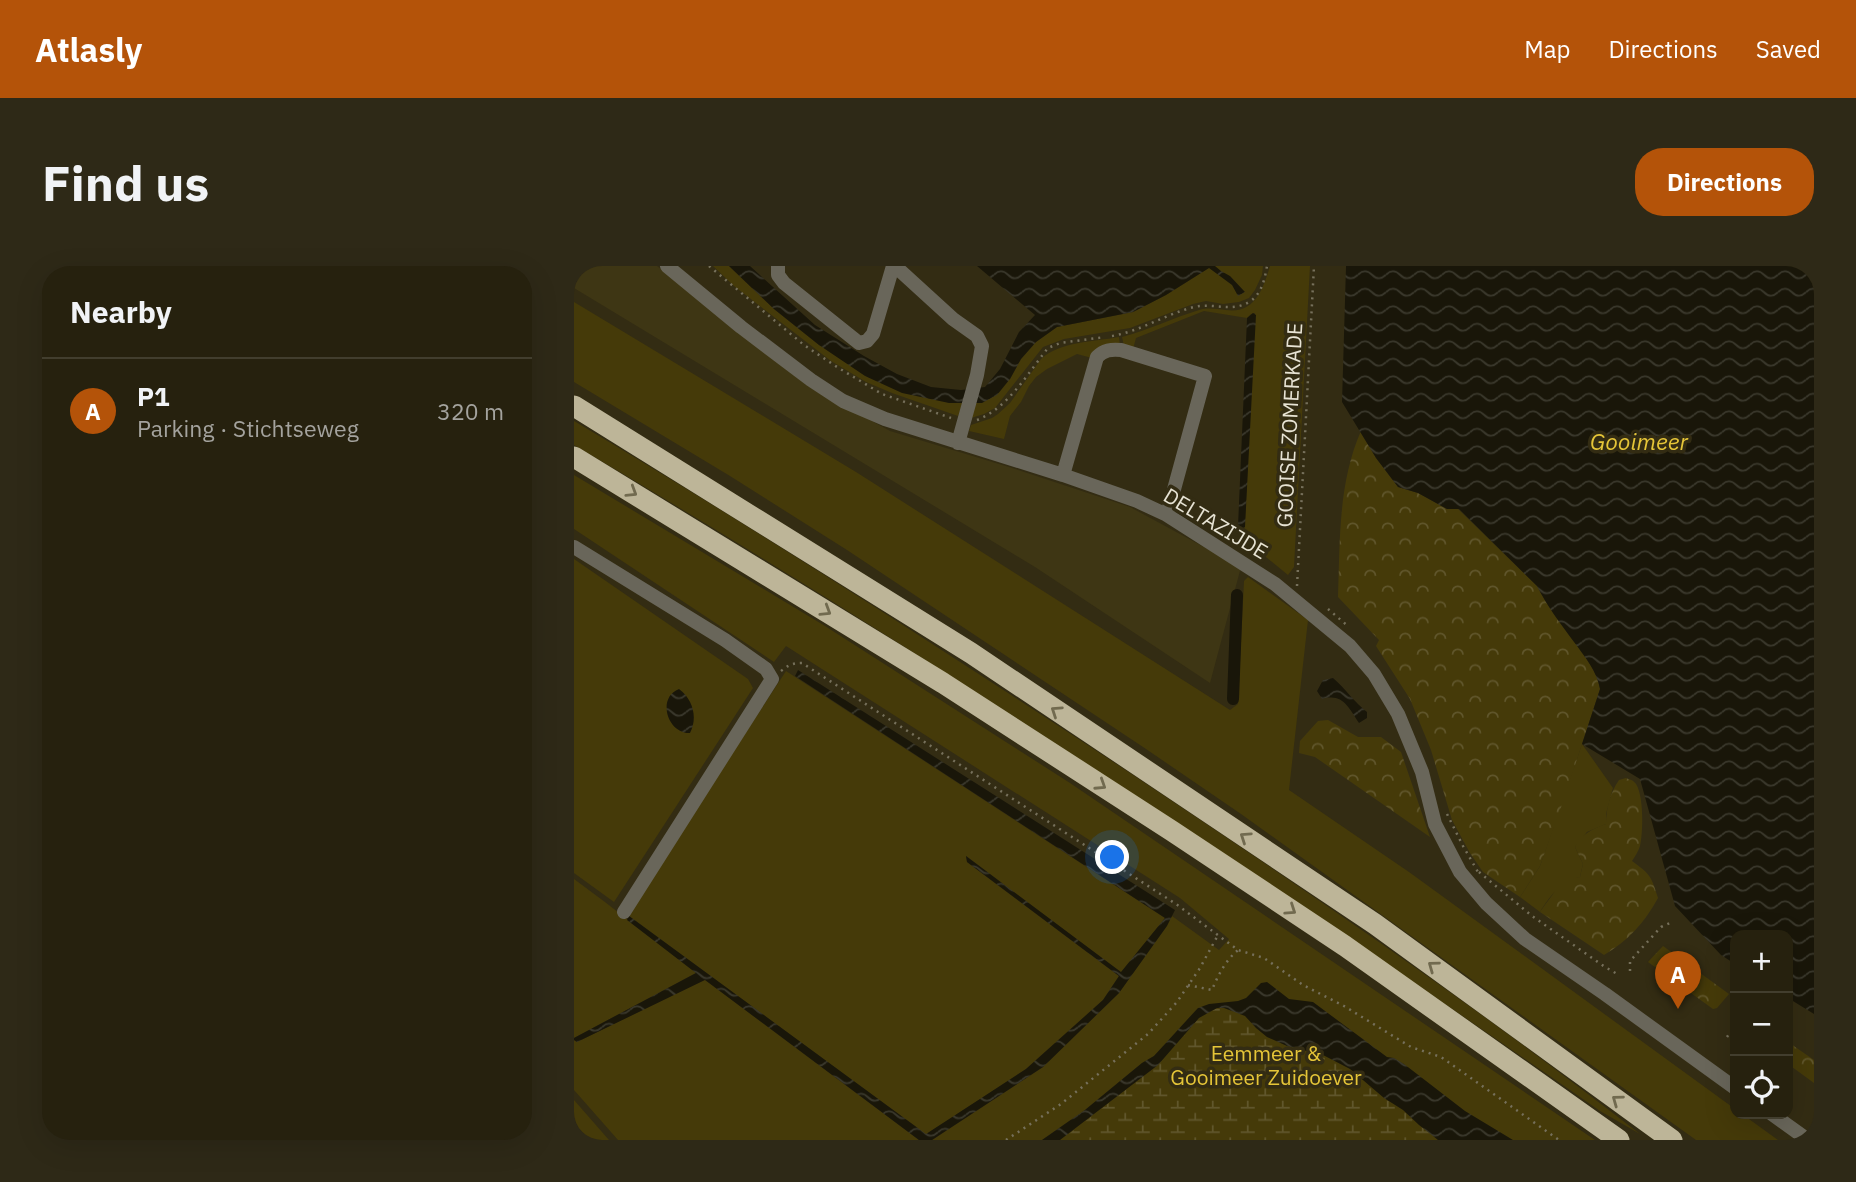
<!DOCTYPE html>
<html lang="en">
<head>
<meta charset="utf-8">
<style>
	body { margin:0; font-family:"IBM Plex Sans",sans-serif; background:#2e2917; color:#f1f3f6 }
	.controls { position:absolute; right:21px; bottom:21px; display:grid; overflow:hidden; border-radius:14px; box-shadow:0 7px 28px #0002 }
	.controls button { width:63px; height:63px; display:grid; place-items:center; padding:0; border:0; border-bottom:2px solid #423e2e; background:#26210e; color:#f1f3f6; font:35px sans-serif }
	.you { position:absolute; left:539px; top:592px; width:24px; height:24px; margin:-18px; border:5px solid #fff; border-radius:50%; background:#1a73e8; box-shadow:0 0 0 10px #1a73e833 }
	.badge { display:grid; place-items:center; width:46px; height:46px; border-radius:50%; background:#b45309; color:#fff; font-size:23px; font-weight:700 }
	.pin { position:absolute; translate:-50% -58px; filter:drop-shadow(0 2px 4px #0008) }
	.pin::after { content:''; position:absolute; top:37px; width:24px; height:21px; background:inherit; clip-path:polygon(0 0,100% 0,50% 100%) }
	.list { margin:0; padding:0; list-style:none }
	h2 { display:flex; justify-content:space-between; align-items:center; height:91px; margin:0; padding:0 28px; font-size:30px }
	h2 small { font-size:23px; font-weight:400; color:#a4a39e }
	.list li { display:grid; grid-template-columns:46px 1fr auto; gap:21px; align-items:center; box-sizing:border-box; height:105px; padding:0 28px; border-top:2px solid #423e2e }
	.list b { display:block; font-size:26px; white-space:nowrap }
	.list p { margin:0; font-size:23px; white-space:nowrap; color:#a4a39e }
	.list em { font-size:23px; font-style:normal; color:#a4a39e }
	.icon { flex:none; width:38px; height:38px; fill:none; stroke:currentColor; stroke-width:2; stroke-linecap:round; stroke-linejoin:round }
	.map { position:relative; flex:none; width:1240px; height:874px; overflow:hidden; border-radius:28px }
	header { display:flex; align-items:center; gap:42px; box-sizing:border-box; height:98px; padding:0 35px; background:#b45309; color:#fff }
	header strong { font-size:33px }
	nav { display:flex; gap:38px; margin-inline-start:auto; font-size:24px }
	.intro { display:flex; align-items:center; justify-content:space-between; box-sizing:border-box; height:168px; padding:0 42px }
	h1 { margin:0; font-size:49px }
	.button { padding:18px 32px; border-radius:28px; background:#b45309; color:#fff; font-size:24px; font-weight:700 }
	main { display:flex; gap:42px; padding:0 42px }
	aside { flex:1; background:#26210e; border-radius:28px; box-shadow:0 7px 28px #0002 }
	.map>svg:first-child { display:block }
	.built { fill:#3e3614 }
	.green { fill:#453a09 }
	.forest { fill:url(#forest-crowns) }
	.wetland { fill:url(#wetland-marsh) }
	.water { fill:url(#water-waves) }
	.lines { fill:none; stroke-linecap:round; stroke-linejoin:round }
	.canal { stroke:#191609; stroke-width:12 }
	.path { stroke:#76705b; stroke-width:2.5; stroke-dasharray:2 5; stroke-linecap:butt }
	.minor { stroke:#69665a; stroke-width:14 }
	.motorway { stroke:#bdb598; stroke-width:21 }
	.oneway { stroke:#716a4f }
	.labels { text-anchor:middle; dominant-baseline:central; stroke-width:7; stroke-linejoin:round; paint-order:stroke }
	.street-label { font-size:21px; fill:#e7e3d4; stroke:#332c13 }
	.park-label { font-size:21px; fill:#e5c538; stroke:#332c13 }
	.water-label { font-size:23px; font-style:italic; fill:#e5c538; stroke:#332c13 }
</style>
</head>
<body>
<header>
<strong>Atlasly</strong>
<nav><a>Map</a><a>Directions</a><a>Saved</a></nav>
</header>
<div class="intro"><h1>Find us</h1><a class="button">Directions</a></div>
<main>
<aside>
<h2>Nearby<small></small></h2>
<ul class="list">
<li><span class="badge">A</span><div><b>P1</b><p>Parking · Stichtseweg</p></div><em>320 m</em></li>
</ul>
</aside>
<div class="map">
<svg width="1240" height="874" viewBox="0 0 1240 874">
	<defs>
		<pattern id="forest-crowns" width="20" height="18" patternUnits="userSpaceOnUse" patternTransform="scale(1.75)"><rect width="20" height="18" fill="#453a09"/><path d="M2 6a3 3 0 1 1 6 0M12 15a3 3 0 1 1 6 0" fill="none" stroke="#60562c"/></pattern>
		<pattern id="wetland-marsh" width="20" height="14" patternUnits="userSpaceOnUse" patternTransform="scale(1.75)"><rect width="20" height="14" fill="#453a09"/><path d="M1 5h8M5 5V1M11 12h8M15 12V8" fill="none" stroke="#60562c"/></pattern>
		<pattern id="water-waves" width="16" height="10" patternUnits="userSpaceOnUse" patternTransform="scale(1.75)"><rect width="16" height="10" fill="#191609"/><path d="M0 5q4-4 8 0t8 0" fill="none" stroke="#3a382c"/></pattern>
	</defs>
	<rect width="100%" height="100%" fill="#332c13"/>
	<path class="built" d="M 0,0 L 83,0 L 231,118 L 316,165 L 435,201 L 556,241 L 667,301 L 636,417 L 461,301 L 0,22 Z"/>
	<path class="green" d="M 139,0 L 155,0 L 200,43 L 245,79 L 375,137 L 389,137 L 384,150 L 318,127 L 292,116 L 257,95 L 160,20 Z
		M 638,0 L 689,0 L 688,9 L 681,24 L 675,32 L 665,36 L 649,38 L 632,35 L 619,38 L 556,62 L 490,73 L 469,81 L 421,142 L 410,148 L 397,152 L 401,137 L 436,113 L 447,93 L 462,76 L 483,61 L 559,46 L 592,29 Z
		M 696,0 L 736,0 L 720,301 L 714,309 L 670,273 L 681,47 L 677,48 L 673,52 L 630,45 L 562,72 L 559,83 L 550,80 L 548,71 C 574,64 599,52 625,44 C 634,41 642,43 652,44 C 681,48 689,23 696,0 Z
		M 0,36 L 282,206 L 656,444 L 664,438 L 670,315 L 674,311 L 734,354 L 715,524 L 835,606 L 1161,843 L 1161,848 L 1168,848 L 1204,874 L 1122,874 L 667,548 L 572,483 L 273,284 L 156,210 L 0,116 Z
		M 545,71 L 546,80 L 518,92 L 503,88 L 473,103 L 462,111 L 455,120 L 447,136 L 436,150 L 430,173 L 395,165 L 397,159 L 418,152 L 424,148 L 436,137 L 467,93 C 487,75 519,76 545,71 Z
		M 0,155 C 187,266 369,384 550,503 C 726,620 900,738 1066,868 L 1026,845 C 691,612 352,386 0,179 Z
		M 0,209 L 251,360 L 496,517 L 1021,874 L 480,874 L 570,808 L 624,742 L 580,790 L 568,797 L 511,844 L 468,874 L 358,874 L 469,801 L 545,727 L 598,650 L 645,684 L 655,673 L 606,632 L 212,380 L 200,396 L 0,263 Z
		M 0,293 L 174,413 L 179,422 L 40,636 L 0,607 Z
		M 212,405 L 591,652 L 547,707 L 392,590 L 393,596 L 545,710 L 529,734 L 452,803 L 352,869 L 55,650 L 54,647 Z
		M 1008,478 L 1039,522 L 1032,548 L 1032,558 L 1013,566 L 1001,581 L 1009,598 L 1006,611 C 986,616 976,630 966,646 L 946,631 L 966,600 Z
		M 0,613 C 41,643 81,675 122,707 L 0,772 Z
		M 130,713 L 345,874 L 44,874 L 0,824 L 0,774 L 3,776 Z
		M 0,834 L 35,874 L 0,874 Z"/>
	<path class="forest" d="M 787,165 L 802,192 L 824,221 L 844,227 L 873,243 L 884,243 L 963,320 C 973,340 987,357 1000,375 C 1011,391 1023,405 1026,423 L 989,536 L 966,600 L 946,631 L 909,606 L 896,587 L 878,554 L 857,484 L 836,433 L 802,380 L 805,374 L 764,331 C 766,276 764,217 787,165 Z
		M 754,454 L 784,471 L 807,471 L 827,486 L 856,571 L 741,491 L 725,487 L 726,475 L 744,455 Z
		M 1052,512 C 1057,514 1059,514 1062,518 C 1070,531 1069,566 1066,580 C 1064,586 1061,590 1058,595 C 1077,609 1077,610 1084,632 C 1071,656 1054,675 1030,689 L 966,646 C 973,635 983,625 987,613 L 1006,611 L 1009,598 L 1001,581 C 1008,567 1019,563 1032,558 C 1032,543 1036,527 1045,514 Z
		M 1089,680 L 1155,728 L 1143,742 L 1139,743 L 1074,696 Z
		M 1214,776 L 1240,794 L 1240,817 L 1214,798 Z"/>
	<path class="wetland" d="M 643,742 L 650,742 L 671,750 L 682,762 L 693,771 L 713,780 L 749,789 L 776,803 L 810,832 L 829,844 L 845,859 L 864,874 L 487,874 L 584,799 L 625,752 Z"/>
	<path class="water" d="M 155,0 L 176,0 L 241,59 L 290,90 L 323,108 L 357,121 L 387,124 L 411,121 L 426,103 L 445,66 L 461,49 L 403,0 L 641,0 L 647,5 L 656,10 L 671,26 L 664,30 L 658,19 L 635,2 L 592,29 L 559,46 L 483,61 L 462,76 L 447,93 L 436,113 L 423,129 L 408,137 L 375,137 L 328,127 L 291,110 L 245,79 L 200,43 Z
		M 772,0 L 1240,0 L 1240,748 L 1214,732 L 1214,669 L 1161,669 L 1161,698 L 1147,689 L 1101,640 L 1066,513 L 1008,478 L 1026,423 C 1023,405 1011,391 1000,376 C 986,357 973,340 963,320 L 885,243 L 873,243 L 844,227 L 824,221 L 802,192 L 768,136 Z
		M 679,47 L 682,49 L 671,261 L 666,263 L 664,260 L 673,52 Z
		M 224,404 L 601,644 L 593,660 L 545,727 L 469,801 L 358,874 L 345,874 L 131,714 L 3,776 L 0,774 L 0,772 L 122,707 L 53,654 L 55,650 L 352,868 L 452,803 L 529,734 L 545,710 L 393,596 L 392,590 L 547,706 L 591,652 L 221,410 Z
		M 759,412 C 772,423 780,436 793,446 L 793,452 L 785,457 C 774,441 769,427 748,433 L 743,425 L 749,414 Z
		M 105,423 C 119,433 124,452 116,467 C 94,468 82,432 105,423 Z
		M 693,716 L 715,733 L 739,736 L 813,791 L 820,792 L 830,798 L 891,845 L 939,874 L 864,874 L 845,859 L 829,844 L 810,832 L 776,803 L 749,789 L 713,780 L 693,771 L 682,762 L 671,750 L 650,742 L 643,742 L 625,752 L 584,799 L 486,874 L 468,874 L 511,844 L 568,797 L 580,790 L 624,742 L 635,738 L 664,735 L 672,732 L 687,717 Z"/>
	<g class="lines">
		<path class="canal" d="M 659,433 L 663,329"/>
		<path class="path" d="M 135,0 L 230,79 L 263,101 L 308,128 L 377,152
			M 538,70 C 567,65 592,48 620,41 C 641,36 659,48 678,34 C 688,26 691,12 693,0
			M 403,154 C 434,142 454,107 474,82 L 486,77 L 531,71
			M 723,320 L 740,0
			M 754,343 L 775,361
			M 207,405 C 214,399 219,397 228,397 L 602,638 L 664,684 L 690,692 L 729,719 L 770,740 L 837,781 L 867,791 L 985,874
			M 873,548 L 889,580 L 904,606
			M 905,606 L 958,650 L 1031,701 L 1045,709
			M 1056,705 L 1056,695 L 1087,661 L 1098,656
			M 614,719 L 638,724 C 644,709 652,694 664,684
			M 1153,771 L 1161,759
			M 432,874 L 487,838 L 574,768 L 603,736 L 626,702 L 644,669"/>
		<path class="minor" d="M 93,0 L 167,61 L 237,114 L 269,135 L 311,153 L 489,209 L 563,235 L 593,249 L 701,318 L 776,380 L 800,408 L 824,448 L 848,506 L 861,558 L 886,606 L 912,637 L 951,673 L 1031,728 L 1161,822
			M 204,0 L 204,9 L 210,17 L 285,77 L 293,75 L 299,68 L 319,0
			M 321,0 L 379,53 L 403,70 L 408,80 L 403,109 L 384,177
			M 489,209 L 523,91 C 530,84 537,83 547,84 L 631,110 L 593,249
			M 0,281 L 151,374 L 192,403 L 198,413 L 50,646
			M 1198,848 L 1234,874"/>
		<path class="motorway" d="M 0,140 L 397,387 L 801,658 L 1098,874
			M 0,191 L 369,417 L 598,565 L 771,680 L 1045,874"/>
	</g>
	<defs><path id="oneway-chevron" d="M-2-3.5L2.5 0L-2 3.5" fill="none" stroke-width="1.6" stroke-linecap="round" stroke-linejoin="round" transform="scale(1.75)"/></defs>
	<g class="oneway">
		<use href="#oneway-chevron" transform="translate(58 226) rotate(32)"/>
		<use href="#oneway-chevron" transform="translate(252 345) rotate(32)"/>
		<use href="#oneway-chevron" transform="translate(482 445) rotate(-146)"/>
		<use href="#oneway-chevron" transform="translate(527 519) rotate(33)"/>
		<use href="#oneway-chevron" transform="translate(671 571) rotate(-146)"/>
		<use href="#oneway-chevron" transform="translate(717 644) rotate(34)"/>
		<use href="#oneway-chevron" transform="translate(859 700) rotate(-144)"/>
		<use href="#oneway-chevron" transform="translate(1043 834) rotate(-144)"/>
	</g>
	<g class="labels">
		<g class="street-label">
			<text transform="translate(715 159) rotate(-87)">GOOISE ZOMERKADE</text>
			<text transform="translate(642 257) rotate(31)">DELTAZIJDE</text>
		</g>
		<g class="park-label">
			<text x="692" y="787">Eemmeer &amp;<tspan x="692" dy="24">Gooimeer Zuidoever</tspan></text>
		</g>
		<g class="water-label">
			<text x="1065" y="175">Gooimeer</text>
		</g>
	</g>
</svg>
<div class="controls">
<button>+</button>
<button>−</button>
<button><svg class="icon" aria-label="locate" viewBox="0 0 24 24"><circle cx="12" cy="12" r="6"/><path d="M12 2v4M12 18v4M2 12h4M18 12h4"/></svg></button>
</div>
<div class="you"></div>
<div class="pin badge" style="left:1104px;top:743px">A</div>
</div>
</main>
</body>
</html>
